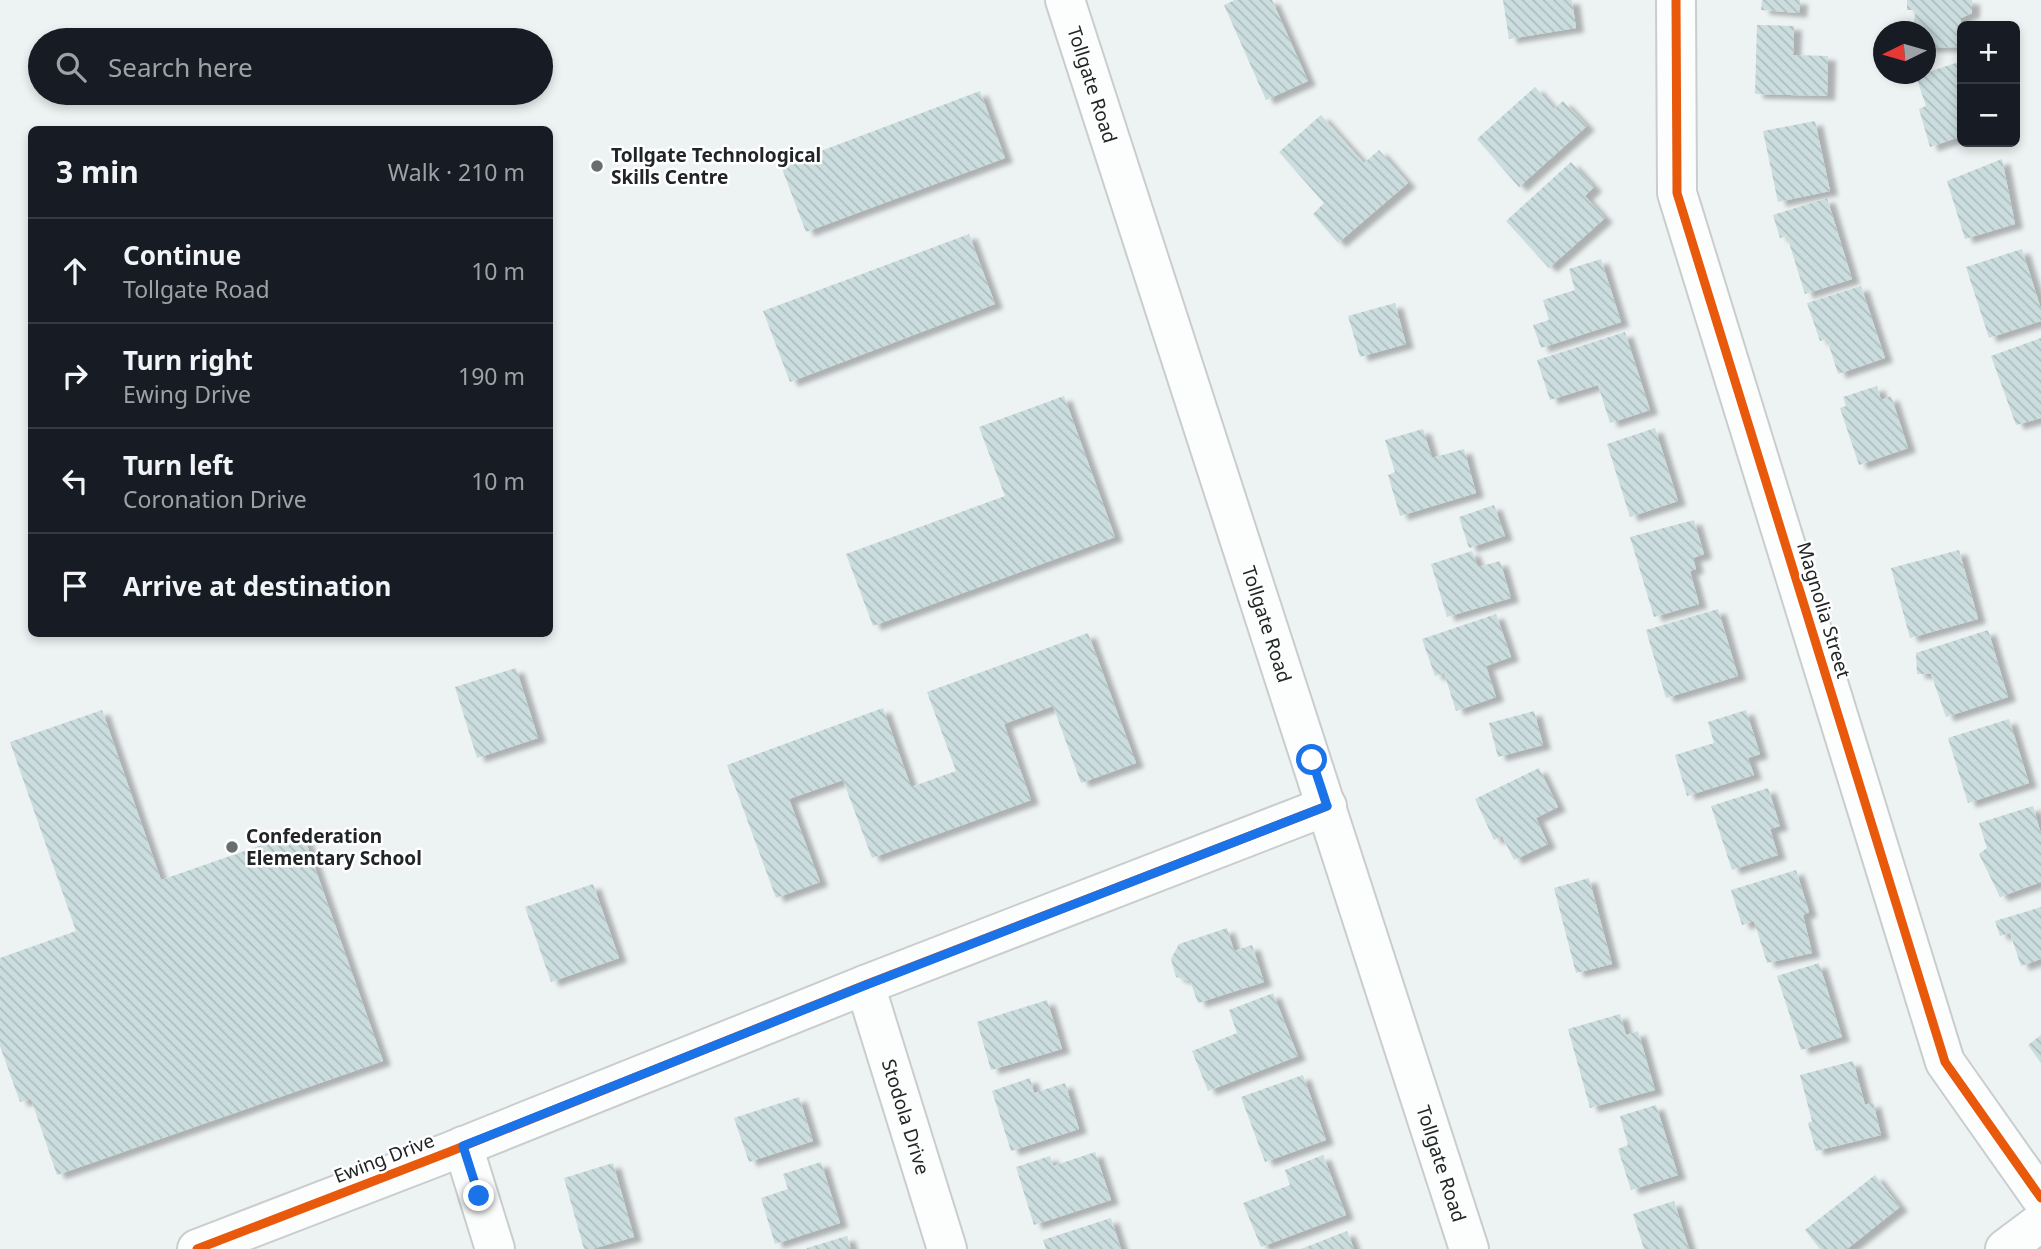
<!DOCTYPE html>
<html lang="en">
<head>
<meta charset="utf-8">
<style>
	body { margin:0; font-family:"Noto Sans",sans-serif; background:#242831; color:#f1f3f6 }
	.controls { position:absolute; right:21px; top:21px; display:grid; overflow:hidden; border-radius:10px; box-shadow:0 4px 10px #0003 }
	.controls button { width:63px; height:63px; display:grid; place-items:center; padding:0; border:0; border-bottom:2px solid #363941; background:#171b24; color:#f1f3f6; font:35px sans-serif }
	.compass { position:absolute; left:1873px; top:21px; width:63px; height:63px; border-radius:50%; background:#171b24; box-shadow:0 4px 10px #0003; rotate:265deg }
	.stop { position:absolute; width:21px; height:21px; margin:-16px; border:5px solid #1a73e8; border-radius:50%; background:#fff }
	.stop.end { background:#1a73e8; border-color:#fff; box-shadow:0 2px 7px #0008 }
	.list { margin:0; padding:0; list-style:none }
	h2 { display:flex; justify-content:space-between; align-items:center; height:91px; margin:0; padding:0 28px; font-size:30px }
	h2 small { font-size:23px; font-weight:400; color:#9ea1a6 }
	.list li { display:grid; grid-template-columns:46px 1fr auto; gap:21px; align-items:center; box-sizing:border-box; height:105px; padding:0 28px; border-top:2px solid #363941 }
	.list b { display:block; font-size:26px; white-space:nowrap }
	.list p { margin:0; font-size:23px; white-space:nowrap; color:#9ea1a6 }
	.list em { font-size:23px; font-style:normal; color:#9ea1a6 }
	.icon { flex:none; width:38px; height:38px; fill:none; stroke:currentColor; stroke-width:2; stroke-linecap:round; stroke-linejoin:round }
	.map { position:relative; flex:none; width:2041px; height:1249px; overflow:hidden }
	.search { position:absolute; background:#171b24; box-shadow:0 4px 10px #0003; left:28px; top:28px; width:525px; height:77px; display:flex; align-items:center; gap:18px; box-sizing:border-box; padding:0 24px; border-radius:38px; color:#9ea1a6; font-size:26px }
	.panel { position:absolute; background:#171b24; box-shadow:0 4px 10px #0003; left:28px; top:126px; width:525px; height:511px; border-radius:10px }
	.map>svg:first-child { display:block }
	.building { fill:url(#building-back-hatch); filter:url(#shadow) }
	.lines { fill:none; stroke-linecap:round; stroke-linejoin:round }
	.minor-casing { stroke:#c9cdce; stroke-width:42 }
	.major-casing { stroke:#c9cdce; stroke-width:42 }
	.minor { stroke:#fcfdfd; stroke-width:38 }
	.major { stroke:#fcfdfd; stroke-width:38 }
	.cycleway-casing { stroke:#fff; stroke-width:13 }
	.cycleway { stroke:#e8590c; stroke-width:9 }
	.route { stroke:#1a73e8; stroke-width:9 }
	.poi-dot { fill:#686d6e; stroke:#fff; stroke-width:2.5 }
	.labels { text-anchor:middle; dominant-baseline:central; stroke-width:5; stroke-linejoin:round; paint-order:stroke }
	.street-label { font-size:19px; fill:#212526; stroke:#fff }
	.poi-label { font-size:19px; font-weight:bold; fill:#212526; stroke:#fff; text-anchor:start }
</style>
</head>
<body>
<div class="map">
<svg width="2041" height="1249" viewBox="0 0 2041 1249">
	<defs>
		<pattern id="building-back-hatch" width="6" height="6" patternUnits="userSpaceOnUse" patternTransform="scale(1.75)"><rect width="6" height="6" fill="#cbddde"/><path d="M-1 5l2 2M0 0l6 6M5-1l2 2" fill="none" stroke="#aebebe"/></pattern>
		<filter id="shadow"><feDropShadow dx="8" dy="4.5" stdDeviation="2" flood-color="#0004"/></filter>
	</defs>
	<rect width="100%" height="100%" fill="#edf2f3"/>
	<path class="building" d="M 1235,0 L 1272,0 L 1308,81 L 1266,100 L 1224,5 Z
		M 1503,0 L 1572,0 L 1576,28 L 1509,39 Z
		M 1762,0 L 1800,0 L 1799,13 L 1761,10 Z
		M 1907,0 L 1972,0 L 1972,13 L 1961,18 L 1961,47 L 1926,48 L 1926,32 L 1912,32 L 1916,10 L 1907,10 Z
		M 1757,25 L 1794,26 L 1793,55 L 1828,56 L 1827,96 L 1755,94 Z
		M 1962,61 L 1962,136 L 1930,147 L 1919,109 L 1926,106 L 1916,76 Z
		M 1535,87 L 1554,109 L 1563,101 L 1587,126 L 1519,187 L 1477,139 Z
		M 980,91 L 1005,158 L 806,232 L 781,166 Z
		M 1321,115 L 1364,163 L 1379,150 L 1408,183 L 1338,243 L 1313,214 L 1324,203 L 1279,152 Z
		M 1815,121 L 1830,191 L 1778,202 L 1763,131 Z
		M 2002,159 L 2015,224 L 1965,239 L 1947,181 Z
		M 1571,162 L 1594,187 L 1585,196 L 1605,218 L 1549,268 L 1506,221 Z
		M 1827,198 L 1852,279 L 1805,294 L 1787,236 L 1780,238 L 1773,215 Z
		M 969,234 L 995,304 L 790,382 L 763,311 Z
		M 2022,249 L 2041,309 L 2041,321 L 1989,338 L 1966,267 Z
		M 1601,259 L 1621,322 L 1541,348 L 1533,325 L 1549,320 L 1543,300 L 1575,290 L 1569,269 Z
		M 1861,286 L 1885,358 L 1838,374 L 1827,339 L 1820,341 L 1807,303 Z
		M 1395,303 L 1406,344 L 1360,357 L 1348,316 Z
		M 1625,332 L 1650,410 L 1610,423 L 1598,385 L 1550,400 L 1537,360 Z
		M 2041,338 L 2041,418 L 2016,425 L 1991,356 Z
		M 1877,386 L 1881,400 L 1891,396 L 1908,448 L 1859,465 L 1840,408 L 1846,406 L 1843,397 Z
		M 1064,396 L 1115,537 L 873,626 L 846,554 L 1005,496 L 979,427 Z
		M 1655,428 L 1678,501 L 1630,517 L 1607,444 Z
		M 1423,429 L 1432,458 L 1464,449 L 1476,493 L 1400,516 L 1388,475 L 1395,472 L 1385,440 Z
		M 1494,505 L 1505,536 L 1469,548 L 1459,517 Z
		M 1694,520 L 1704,554 L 1693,558 L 1696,569 L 1690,571 L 1699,604 L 1654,617 L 1630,537 Z
		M 1959,550 L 1978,619 L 1910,638 L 1891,568 Z
		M 1472,551 L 1478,567 L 1500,561 L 1511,598 L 1447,617 L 1431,564 Z
		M 1718,609 L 1738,676 L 1666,698 L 1646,630 Z
		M 1496,614 L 1511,657 L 1486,666 L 1496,697 L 1456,711 L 1444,673 L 1435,676 L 1422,639 Z
		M 1988,630 L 2008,697 L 1946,717 L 1931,674 L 1917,674 L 1916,653 Z
		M 1088,633 L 1136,763 L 1081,783 L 1053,706 L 1004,724 L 1031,800 L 872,858 L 843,780 L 789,799 L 820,882 L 776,898 L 727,765 L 883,708 L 911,787 L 956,771 L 927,692 Z
		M 516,668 L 538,738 L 477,758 L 455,687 Z
		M 102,710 L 161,880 L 302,831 L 383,1061 L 57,1175 L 31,1099 L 20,1102 L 0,1046 L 0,958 L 76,931 L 10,742 Z
		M 1746,710 L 1760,754 L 1748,758 L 1754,775 L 1687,796 L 1675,755 L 1714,743 L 1708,722 Z
		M 1534,711 L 1543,745 L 1498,757 L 1489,723 Z
		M 2009,719 L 2029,783 L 1968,803 L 1948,738 Z
		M 1539,768 L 1558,807 L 1536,818 L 1548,844 L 1514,860 L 1502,836 L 1494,840 L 1475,799 Z
		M 1768,788 L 1780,826 L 1770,829 L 1778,855 L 1732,870 L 1711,806 Z
		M 2033,806 L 2041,834 L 2041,882 L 2000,897 L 1979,854 L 1987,848 L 1979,823 Z
		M 1796,870 L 1809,912 L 1803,915 L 1812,953 L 1767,963 L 1754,921 L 1742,925 L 1731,890 Z
		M 1589,878 L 1612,964 L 1576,973 L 1554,888 Z
		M 593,884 L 619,958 L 551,982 L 525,907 Z
		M 2041,907 L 2041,959 L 2021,966 L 2010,933 L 2000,936 L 1995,921 Z
		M 1227,928 L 1234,951 L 1252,945 L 1264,982 L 1198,1003 L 1190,981 L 1176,977 L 1171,959 L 1179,944 Z
		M 1819,963 L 1842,1037 L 1801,1050 L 1777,976 Z
		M 1273,993 L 1298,1056 L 1208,1091 L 1192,1051 L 1237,1033 L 1229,1010 Z
		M 1047,1000 L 1062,1049 L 991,1070 L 977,1022 Z
		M 1620,1014 L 1626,1035 L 1638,1031 L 1655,1090 L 1590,1108 L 1568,1029 Z
		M 2041,1035 L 2041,1063 L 2028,1045 Z
		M 1853,1061 L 1865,1105 L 1873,1102 L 1881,1135 L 1816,1151 L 1808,1123 L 1812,1121 L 1800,1075 Z
		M 1303,1075 L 1326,1140 L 1265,1162 L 1241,1097 Z
		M 1030,1078 L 1034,1093 L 1065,1083 L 1079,1129 L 1011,1151 L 992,1091 Z
		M 799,1097 L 813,1141 L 749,1162 L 734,1118 Z
		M 1656,1105 L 1678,1175 L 1631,1190 L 1618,1149 L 1628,1145 L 1620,1116 Z
		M 1095,1152 L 1111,1200 L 1034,1225 L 1016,1167 L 1050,1156 L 1053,1166 Z
		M 1323,1155 L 1346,1215 L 1261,1247 L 1243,1203 L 1290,1185 L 1285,1170 Z
		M 821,1162 L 840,1223 L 775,1244 L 761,1198 L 788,1189 L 783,1174 Z
		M 613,1163 L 634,1237 L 592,1249 L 584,1249 L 564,1178 Z
		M 1875,1175 L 1900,1207 L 1847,1249 L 1820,1249 L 1805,1230 Z
		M 1674,1201 L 1689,1249 L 1644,1249 L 1633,1214 Z
		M 1111,1218 L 1121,1249 L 1046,1249 L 1043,1240 Z
		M 1347,1231 L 1354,1249 L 1301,1249 Z
		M 847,1236 L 851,1249 L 807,1249 L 807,1248 Z"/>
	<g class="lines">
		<g class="minor-casing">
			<g id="minor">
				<path d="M 1676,0 L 1677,193 L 1945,1062 L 2041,1198"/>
				<path id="s1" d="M 865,985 L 947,1249"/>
				<path d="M 463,1146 L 495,1249"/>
				<path d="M 197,1249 L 449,1152 L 865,985 L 1327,806"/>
				<path d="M 2005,1249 L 2041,1222"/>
			</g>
		</g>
		<g class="major-casing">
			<g id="major">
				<path id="s2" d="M 1065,0 L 1469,1249"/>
			</g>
		</g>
		<use href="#minor" class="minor"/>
		<use href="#major" class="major"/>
		<g class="cycleway-casing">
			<path id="cycleway" d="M 1676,0 L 1677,193 L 1945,1062 L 2041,1198
				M 197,1249 L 449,1152 L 865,985 L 1327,806"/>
		</g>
		<use href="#cycleway" class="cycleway"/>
	</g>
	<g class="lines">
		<path class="route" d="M 479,1196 L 463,1146 L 866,985 L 1327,806 L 1312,760"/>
	</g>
	<g class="poi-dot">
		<circle cx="597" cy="166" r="7"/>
		<circle cx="232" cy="847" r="7"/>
	</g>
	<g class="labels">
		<g class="street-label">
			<text stroke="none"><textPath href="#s2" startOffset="89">Tollgate Road</textPath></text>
			<text transform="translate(1824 610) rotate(73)">Magnolia Street</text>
			<text stroke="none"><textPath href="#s2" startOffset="656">Tollgate Road</textPath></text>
			<text stroke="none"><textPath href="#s1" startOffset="138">Stodola Drive</textPath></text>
			<text transform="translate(384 1158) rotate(-21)">Ewing Drive</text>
			<text stroke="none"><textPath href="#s2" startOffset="1223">Tollgate Road</textPath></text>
		</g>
		<g class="poi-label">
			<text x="611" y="155">Tollgate Technological<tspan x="611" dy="22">Skills Centre</tspan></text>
			<text x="246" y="836">Confederation<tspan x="246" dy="22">Elementary School</tspan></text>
		</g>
	</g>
</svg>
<div class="controls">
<button>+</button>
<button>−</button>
</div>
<svg class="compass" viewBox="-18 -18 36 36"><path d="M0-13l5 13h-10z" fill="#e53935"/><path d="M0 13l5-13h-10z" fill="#9ea1a6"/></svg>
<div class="stop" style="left:1312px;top:760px"></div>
<div class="stop end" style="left:479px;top:1196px"></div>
<div class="search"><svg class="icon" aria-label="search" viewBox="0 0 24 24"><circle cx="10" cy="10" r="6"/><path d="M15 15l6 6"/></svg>Search here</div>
<section class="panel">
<h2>3 min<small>Walk · 210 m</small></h2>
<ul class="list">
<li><svg class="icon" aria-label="ahead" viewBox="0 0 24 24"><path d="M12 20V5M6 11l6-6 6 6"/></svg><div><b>Continue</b><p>Tollgate Road</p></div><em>10 m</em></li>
<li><svg class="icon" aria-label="right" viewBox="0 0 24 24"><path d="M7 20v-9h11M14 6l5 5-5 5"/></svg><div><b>Turn right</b><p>Ewing Drive</p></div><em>190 m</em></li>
<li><svg class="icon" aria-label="left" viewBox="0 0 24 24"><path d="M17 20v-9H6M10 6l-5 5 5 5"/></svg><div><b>Turn left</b><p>Coronation Drive</p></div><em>10 m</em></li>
<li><svg class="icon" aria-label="arrive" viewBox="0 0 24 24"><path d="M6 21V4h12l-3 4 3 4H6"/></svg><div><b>Arrive at destination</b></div></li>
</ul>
</section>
</div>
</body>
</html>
